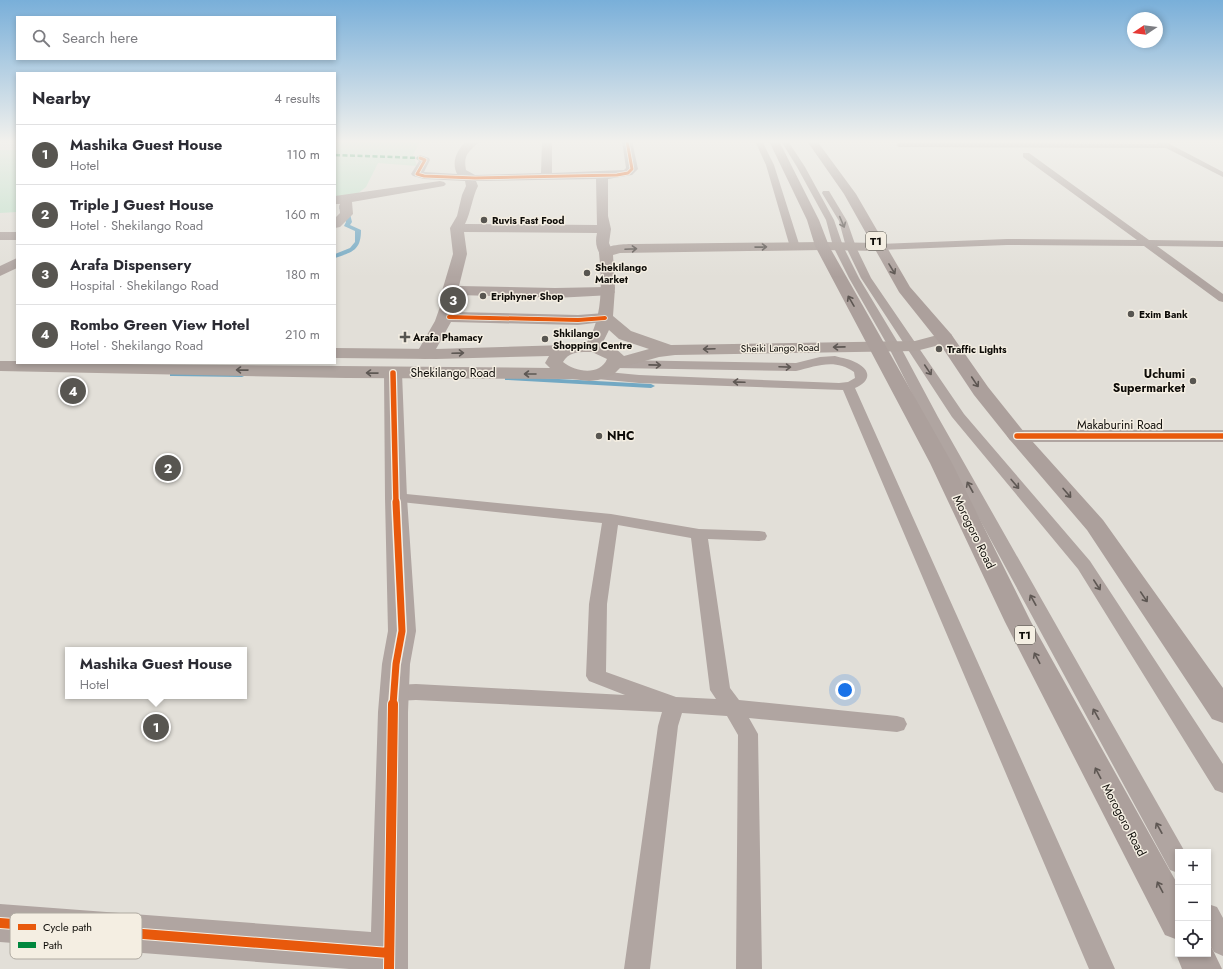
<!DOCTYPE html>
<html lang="en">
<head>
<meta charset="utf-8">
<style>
	body { margin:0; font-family:Jost,sans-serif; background:#f2f2f3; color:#2b2b33 }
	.controls { position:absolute; right:12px; bottom:12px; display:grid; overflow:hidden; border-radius:0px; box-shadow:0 2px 6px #0003 }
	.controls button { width:36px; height:36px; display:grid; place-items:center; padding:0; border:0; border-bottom:1px solid #e1e1e2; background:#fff; color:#2b2b33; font:20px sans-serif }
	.compass { position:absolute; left:1127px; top:12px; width:36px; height:36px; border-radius:50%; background:#fff; box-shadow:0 2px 6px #0003; rotate:257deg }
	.you { position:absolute; left:845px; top:690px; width:14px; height:14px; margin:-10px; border:3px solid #fff; border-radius:50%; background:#1a73e8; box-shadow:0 0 0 6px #1a73e833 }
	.badge { display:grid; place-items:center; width:26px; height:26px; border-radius:50%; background:#585651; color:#fff; font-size:13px; font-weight:700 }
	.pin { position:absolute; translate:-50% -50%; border:2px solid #fff; box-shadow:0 1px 4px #0006 }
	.popup { position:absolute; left:65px; top:647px; width:182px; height:52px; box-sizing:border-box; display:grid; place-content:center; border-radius:0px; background:#fff; filter:drop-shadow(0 1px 3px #0005); font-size:13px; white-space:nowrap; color:#7c7c81 }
	.popup b { font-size:15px; color:#2b2b33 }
	.popup::after { content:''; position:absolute; left:50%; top:100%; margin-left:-8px; border:8px solid transparent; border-top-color:#fff }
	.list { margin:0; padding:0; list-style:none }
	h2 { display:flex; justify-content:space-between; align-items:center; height:52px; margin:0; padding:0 16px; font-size:17px }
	h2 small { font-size:13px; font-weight:400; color:#7c7c81 }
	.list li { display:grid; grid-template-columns:26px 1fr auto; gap:12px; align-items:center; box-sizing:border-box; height:60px; padding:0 16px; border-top:1px solid #e1e1e2 }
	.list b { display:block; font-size:15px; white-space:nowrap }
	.list p { margin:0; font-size:13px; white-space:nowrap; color:#7c7c81 }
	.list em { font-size:13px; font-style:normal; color:#7c7c81 }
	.icon { flex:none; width:22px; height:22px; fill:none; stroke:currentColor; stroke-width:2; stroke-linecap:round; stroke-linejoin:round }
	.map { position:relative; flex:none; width:1223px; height:969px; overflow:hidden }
	.search { position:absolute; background:#fff; box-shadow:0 2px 6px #0003; left:16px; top:16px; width:320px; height:44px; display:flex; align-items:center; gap:10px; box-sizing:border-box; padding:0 14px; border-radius:0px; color:#7c7c81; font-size:15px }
	.panel { position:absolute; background:#fff; box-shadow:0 2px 6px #0003; left:16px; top:72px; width:320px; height:292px; border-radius:0px }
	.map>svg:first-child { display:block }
	.green { fill:#c0dfc9 }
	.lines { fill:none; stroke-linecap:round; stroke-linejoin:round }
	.stream { fill:#72a8c3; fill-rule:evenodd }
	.lane { fill:#b0a5a1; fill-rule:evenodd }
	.street { fill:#b0a5a1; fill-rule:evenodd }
	.secondary { fill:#afa49f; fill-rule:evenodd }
	.highway { fill:#aca09c; fill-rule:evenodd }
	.quiet { stroke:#00873e; stroke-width:2.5; stroke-dasharray:5 2.5; stroke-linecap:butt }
	.cycleway-far4-casing { stroke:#f4eee2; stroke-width:4.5 }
	.cycleway-far3-casing { stroke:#f4eee2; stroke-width:5.5 }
	.cycleway-far2-casing { stroke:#f4eee2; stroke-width:8 }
	.cycleway-far1-casing { stroke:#f4eee2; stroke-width:10 }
	.cycleway-casing { stroke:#f4eee2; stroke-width:12 }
	.cycleway-far4 { stroke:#e8590c; stroke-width:3 }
	.cycleway-far3 { stroke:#e8590c; stroke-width:4 }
	.cycleway-far2 { stroke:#e8590c; stroke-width:5.5 }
	.cycleway-far1 { stroke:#e8590c; stroke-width:7 }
	.cycleway { stroke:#e8590c; stroke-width:10 }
	.oneway { stroke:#5f5854 }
	.oneway2 { stroke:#5e5854 }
	.oneway3 { stroke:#5d5652 }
	.poi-dot { fill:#585651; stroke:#f4eee2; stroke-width:1.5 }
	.labels { text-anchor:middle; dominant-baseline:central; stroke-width:3; stroke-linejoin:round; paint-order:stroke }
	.far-poi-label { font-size:10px; font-weight:bold; fill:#0e0c08; stroke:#f4eee2; text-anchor:start }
	.far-street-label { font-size:10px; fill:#0e0c08; stroke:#f4eee2 }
	.shield { fill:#f4eee2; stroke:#535049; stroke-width:1 }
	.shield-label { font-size:11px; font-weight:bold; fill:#0e0c08 }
	.street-label { font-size:12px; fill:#0e0c08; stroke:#f4eee2 }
	.poi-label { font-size:12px; font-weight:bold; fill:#0e0c08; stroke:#f4eee2; text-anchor:end }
	.key { fill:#f4eee2; stroke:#afaaa1; stroke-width:1 }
	.key-label { font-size:11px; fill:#0e0c08 }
</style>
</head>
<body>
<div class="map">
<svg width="1223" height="969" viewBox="0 0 1223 969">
	<rect width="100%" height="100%" fill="#e2dfd8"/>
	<path class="green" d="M 335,141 L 420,141 L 413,155 L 417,166 L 378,163 L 366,187 L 357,194 L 335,199 Z
		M 0,150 L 17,150 L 17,212 L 0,213 Z"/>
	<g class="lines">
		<path class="stream" d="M 340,207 L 344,207 L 350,214 L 352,222 L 350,225 L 361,230 C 361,250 353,252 335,258 L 335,254 L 350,248 L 355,242 L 355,231 L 344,226 L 346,222 L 344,214 L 339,208 Z
			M 170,372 L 242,373 L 246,375 L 242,377 L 173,376 L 170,376 Z
			M 505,376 L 651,384 L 655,386 L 651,388 L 508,380 L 505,380 Z"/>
		<path class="lane" d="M 755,141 L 762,141 L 774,165 L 800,247 L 798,249 L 795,250 L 790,247 L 766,165 Z
			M 781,141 L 788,141 L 805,167 L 834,220 L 843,246 L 859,278 L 900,346 L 938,417 L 1185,852 L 1178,852 L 1178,873 L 1170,870 L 924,417 L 888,346 L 849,278 L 833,246 L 826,220 L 797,167 Z
			M 1157,141 L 1164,141 L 1223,172 L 1223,177 L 1166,148 L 899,147 L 896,145 L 899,143 L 1158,144 Z
			M 1023,153 L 1029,153 L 1149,240 L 1223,241 L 1223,247 L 1157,246 L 1223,294 L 1223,302 L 1219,301 L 1144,246 L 1007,245 L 879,250 L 874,247 L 879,244 L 1007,239 L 1137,240 L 1023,157 Z
			M 823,191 L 829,191 L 847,221 L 856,247 L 871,278 L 964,414 L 1090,561 L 1223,764 L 1223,793 L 1215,790 L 1078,569 L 952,417 L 861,278 L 846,247 L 839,221 L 822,193 Z
			M 835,356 C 842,358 850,359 857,363 C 872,371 870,382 855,388 L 1115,969 L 1089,969 L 843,390 L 639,383 L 597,379 L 593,378 L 591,375 L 593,372 L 597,371 L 639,375 L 839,383 L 848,382 L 855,378 L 854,372 C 835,358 816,366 796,371 L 616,368 L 612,367 L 610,364 L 612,361 L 616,360 L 796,363 L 820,357 Z
			M 396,493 L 611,514 L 699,529 L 759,531 L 765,532 L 767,536 L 765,540 L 759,541 L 708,539 L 730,688 L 739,700 L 897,716 L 904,718 L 907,724 L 904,730 L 897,732 L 749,718 L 758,734 L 762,969 L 736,969 L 738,735 L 727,716 L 682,713 L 678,726 L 650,969 L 624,969 L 658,726 L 662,712 L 416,700 L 395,701 L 388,699 L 385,693 L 388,687 L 395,685 L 416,684 L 625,695 L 589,681 L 586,676 L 589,604 L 602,523 L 391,501 L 388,498 L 391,495 ZM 618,525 L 691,538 L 710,690 L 716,699 L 676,697 L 606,672 L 607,604 Z
			M 1208,904 L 1217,907 L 1223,918 L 1223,956 L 1214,952 L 1208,941 Z"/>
		<path class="street" d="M 467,141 L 480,141 C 469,152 463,154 466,170 L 475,175 L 541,173 L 542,141 L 552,141 L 552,173 L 624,170 L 626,168 L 622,141 L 632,141 L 638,169 L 632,175 L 608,179 L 608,216 L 611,229 L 609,243 L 613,253 L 611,256 L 606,257 L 601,256 C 596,248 595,242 597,233 L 464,232 L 467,254 L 459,286 L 555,288 L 607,287 L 612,289 L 615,292 L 612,295 L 555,298 L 458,295 L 458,301 L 454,312 L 578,315 L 605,313 L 611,315 L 613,318 L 611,321 L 578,325 L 451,322 L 431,358 L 425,359 L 419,358 L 416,354 L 435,321 L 442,301 L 442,291 L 453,254 L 450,228 L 457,216 L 462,195 L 466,186 L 465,181 L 424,179 L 413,176 L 411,174 L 419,161 L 415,158 L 420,155 L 429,158 L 430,160 L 424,172 L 457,174 C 451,162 457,149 467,141 ZM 596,179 L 597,225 L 465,224 C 471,212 472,198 478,186 L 476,181 Z
			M 440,181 L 444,182 L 446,184 L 444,186 L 352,202 L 353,214 L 340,227 L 335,228 L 335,218 L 340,213 L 339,206 L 340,204 L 335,204 L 335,196 Z
			M 0,232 L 17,232 L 17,240 L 0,240 Z
			M 17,258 L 17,268 L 0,276 L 0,266 Z
			M 393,368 L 399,369 L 402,373 L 407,498 L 416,631 L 410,664 L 408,712 L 408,969 L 349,969 L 0,942 L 0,904 L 371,932 L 378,712 L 382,664 L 388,631 L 385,498 L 384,373 L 387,369 Z
			M 1017,430 L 1223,430 L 1223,442 L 1017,442 L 1010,440 L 1007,436 L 1010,432 Z"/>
		<path class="secondary" d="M 822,242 L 879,243 L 884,244 L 886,247 L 884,250 L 879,251 L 822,250 L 620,253 L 613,255 L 615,288 L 613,316 L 631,331 L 671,345 L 915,341 L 945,333 L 951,334 L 953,338 L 951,342 L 916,351 L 675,355 L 659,357 L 620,368 L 613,375 L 598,380 L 589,381 L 572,379 L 346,378 L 0,371 L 0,361 L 17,361 L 17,363 L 550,368 L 545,363 L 549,356 L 436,359 L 335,358 L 335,348 L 436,349 L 565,345 L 587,342 C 603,318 602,281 599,253 C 606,244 625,244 635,244 ZM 609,330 L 619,339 L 649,349 L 624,356 L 615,348 L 602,344 ZM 592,352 L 607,359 C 600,376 575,372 563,362 C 569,351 581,352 592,352 Z"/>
		<path class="highway" d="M 769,141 L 779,141 L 819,220 L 829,246 L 952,463 L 1031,622 L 1178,885 L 1178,940 L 1165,935 L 1005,622 L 930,463 L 815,246 L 807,220 Z
			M 807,141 L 817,141 L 856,194 L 910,287 L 951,334 L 988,387 L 1024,432 L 1103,520 L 1223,688 L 1223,723 L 1212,719 L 1087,530 L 1010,440 L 974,395 L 938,341 L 899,292 L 844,194 Z
			M 1208,940 L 1222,969 L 1182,969 L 1176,954 L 1178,949 L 1178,954 L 1208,954 Z"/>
		<path class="quiet" d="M 335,155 L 420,158"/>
		<g class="cycleway-far4-casing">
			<path id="cycleway-far4" d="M 420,158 L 425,160 L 417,174 L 424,176 L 475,178 L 617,175 L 628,173 L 632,169 L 627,141"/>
		</g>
		<g class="cycleway-far3-casing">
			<path id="cycleway-far3" d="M 449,317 L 578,320 L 605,318"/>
		</g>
		<g class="cycleway-far2-casing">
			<path id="cycleway-far2" d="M 393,373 L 396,503
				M 1017,436 L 1223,436"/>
		</g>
		<g class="cycleway-far1-casing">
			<path id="cycleway-far1" d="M 393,705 L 396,664 L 402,631 L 396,502"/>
		</g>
		<g class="cycleway-casing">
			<path id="cycleway" d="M 0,923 L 389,953
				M 389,969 L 393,704"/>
		</g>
		<use href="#cycleway-far4" class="cycleway-far4"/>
		<use href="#cycleway-far3" class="cycleway-far3"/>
		<use href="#cycleway-far2" class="cycleway-far2"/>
		<use href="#cycleway-far1" class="cycleway-far1"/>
		<use href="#cycleway" class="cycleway"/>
	</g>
	<defs><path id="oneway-shaft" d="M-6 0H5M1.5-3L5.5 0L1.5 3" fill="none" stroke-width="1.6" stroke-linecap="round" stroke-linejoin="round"/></defs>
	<g class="oneway">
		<use href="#oneway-shaft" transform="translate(842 222) rotate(67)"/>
		<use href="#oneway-shaft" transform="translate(655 365) rotate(1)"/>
		<use href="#oneway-shaft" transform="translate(785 367) rotate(2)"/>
		<use href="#oneway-shaft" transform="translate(928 370) rotate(56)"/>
		<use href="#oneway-shaft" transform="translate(739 382) rotate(-178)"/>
		<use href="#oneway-shaft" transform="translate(1015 484) rotate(50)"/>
		<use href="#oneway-shaft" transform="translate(970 487) rotate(-119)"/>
		<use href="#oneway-shaft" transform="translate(1097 585) rotate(57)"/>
		<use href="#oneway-shaft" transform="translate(1033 600) rotate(-119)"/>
		<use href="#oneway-shaft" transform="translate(1096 714) rotate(-119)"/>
		<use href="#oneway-shaft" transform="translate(1159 828) rotate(-119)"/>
	</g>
	<g class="oneway2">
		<use href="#oneway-shaft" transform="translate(761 247) rotate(-1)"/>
		<use href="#oneway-shaft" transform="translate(631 249) rotate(-3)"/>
		<use href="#oneway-shaft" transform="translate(839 347) rotate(179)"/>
		<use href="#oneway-shaft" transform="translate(709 349) rotate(178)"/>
		<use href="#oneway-shaft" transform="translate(458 353) rotate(-2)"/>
		<use href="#oneway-shaft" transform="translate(242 370) rotate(-179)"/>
		<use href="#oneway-shaft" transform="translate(372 373) rotate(-179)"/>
		<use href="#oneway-shaft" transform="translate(530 374) rotate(-180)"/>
	</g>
	<g class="oneway3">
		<use href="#oneway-shaft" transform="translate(892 269) rotate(59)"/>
		<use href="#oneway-shaft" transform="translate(851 301) rotate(-120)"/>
		<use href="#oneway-shaft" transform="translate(975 382) rotate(56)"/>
		<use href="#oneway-shaft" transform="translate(1067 493) rotate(49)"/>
		<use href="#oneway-shaft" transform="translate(1144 597) rotate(56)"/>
		<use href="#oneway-shaft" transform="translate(1037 658) rotate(-118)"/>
		<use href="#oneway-shaft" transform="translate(1098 773) rotate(-118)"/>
		<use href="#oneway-shaft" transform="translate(1160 887) rotate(-118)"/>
	</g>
	<linearGradient id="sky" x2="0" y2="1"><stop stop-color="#79afd9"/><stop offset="0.51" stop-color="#f2f1ed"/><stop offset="1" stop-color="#f2f1ed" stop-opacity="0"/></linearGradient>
	<rect width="1223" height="277" fill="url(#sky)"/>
	<g class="poi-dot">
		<circle cx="484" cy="220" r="4"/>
		<circle cx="587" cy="273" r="4"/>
		<circle cx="483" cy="296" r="4"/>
		<circle cx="1131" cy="314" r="4"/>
		<path d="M403 331h4v4h4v4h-4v4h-4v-4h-4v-4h4z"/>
		<circle cx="545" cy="339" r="4"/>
		<circle cx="939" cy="349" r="4"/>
		<circle cx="1193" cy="381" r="4"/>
		<circle cx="599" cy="436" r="4"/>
	</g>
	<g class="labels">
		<g class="far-poi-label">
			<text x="492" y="220">Ruvis Fast Food</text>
			<text x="595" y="267">Shekilango<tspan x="595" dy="12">Market</tspan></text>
			<text x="491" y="296">Eriphyner Shop</text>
			<text x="1139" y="314">Exim Bank</text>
			<text x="553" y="333">Shkilango<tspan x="553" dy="12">Shopping Centre</tspan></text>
			<text x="413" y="337">Arafa Phamacy</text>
			<text x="947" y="349">Traffic Lights</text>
		</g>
		<g class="far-street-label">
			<text transform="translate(780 348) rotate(-1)">Sheiki Lango Road</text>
		</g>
		<g class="shield">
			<rect x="866" y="232" width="20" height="18" rx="3"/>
			<rect x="1015" y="626" width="20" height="18" rx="3"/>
		</g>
		<g class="shield-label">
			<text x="876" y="241">T1</text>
			<text x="1025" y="635">T1</text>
		</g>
		<g class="street-label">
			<text x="453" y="373">Shekilango Road</text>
			<text x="1120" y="425">Makaburini Road</text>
			<text transform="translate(974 532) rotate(64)">Morogoro Road</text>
			<text transform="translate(1124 820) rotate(62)">Morogoro Road</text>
		</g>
		<g class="poi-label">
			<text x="1185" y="374">Uchumi<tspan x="1185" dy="14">Supermarket</tspan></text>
			<text x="607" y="436" text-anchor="start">NHC</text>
		</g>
	</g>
	<rect x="10" y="913" width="132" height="46" rx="6" class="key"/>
	<rect x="18" y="924" width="18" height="6" fill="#e8590c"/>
	<rect x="18" y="942" width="18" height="6" fill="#00873e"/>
	<g class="key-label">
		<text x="43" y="931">Cycle path</text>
		<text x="43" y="949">Path</text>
	</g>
</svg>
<div class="controls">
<button>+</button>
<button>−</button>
<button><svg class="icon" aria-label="locate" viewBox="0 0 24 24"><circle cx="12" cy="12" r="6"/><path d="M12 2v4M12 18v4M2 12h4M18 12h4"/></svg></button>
</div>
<svg class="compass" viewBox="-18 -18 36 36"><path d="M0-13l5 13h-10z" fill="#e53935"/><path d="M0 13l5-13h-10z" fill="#7c7c81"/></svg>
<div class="you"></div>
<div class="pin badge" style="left:156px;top:727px">1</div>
<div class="popup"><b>Mashika Guest House</b>Hotel</div>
<div class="pin badge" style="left:168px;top:468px">2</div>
<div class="pin badge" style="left:453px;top:300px">3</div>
<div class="pin badge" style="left:73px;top:391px">4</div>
<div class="search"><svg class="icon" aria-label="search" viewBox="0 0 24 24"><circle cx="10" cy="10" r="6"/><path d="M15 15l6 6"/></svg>Search here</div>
<section class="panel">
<h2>Nearby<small>4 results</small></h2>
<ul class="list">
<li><span class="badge">1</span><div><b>Mashika Guest House</b><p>Hotel</p></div><em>110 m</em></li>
<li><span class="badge">2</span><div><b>Triple J Guest House</b><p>Hotel · Shekilango Road</p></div><em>160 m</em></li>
<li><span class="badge">3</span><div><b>Arafa Dispensery</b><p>Hospital · Shekilango Road</p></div><em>180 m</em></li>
<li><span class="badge">4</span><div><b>Rombo Green View Hotel</b><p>Hotel · Shekilango Road</p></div><em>210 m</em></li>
</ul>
</section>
</div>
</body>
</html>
